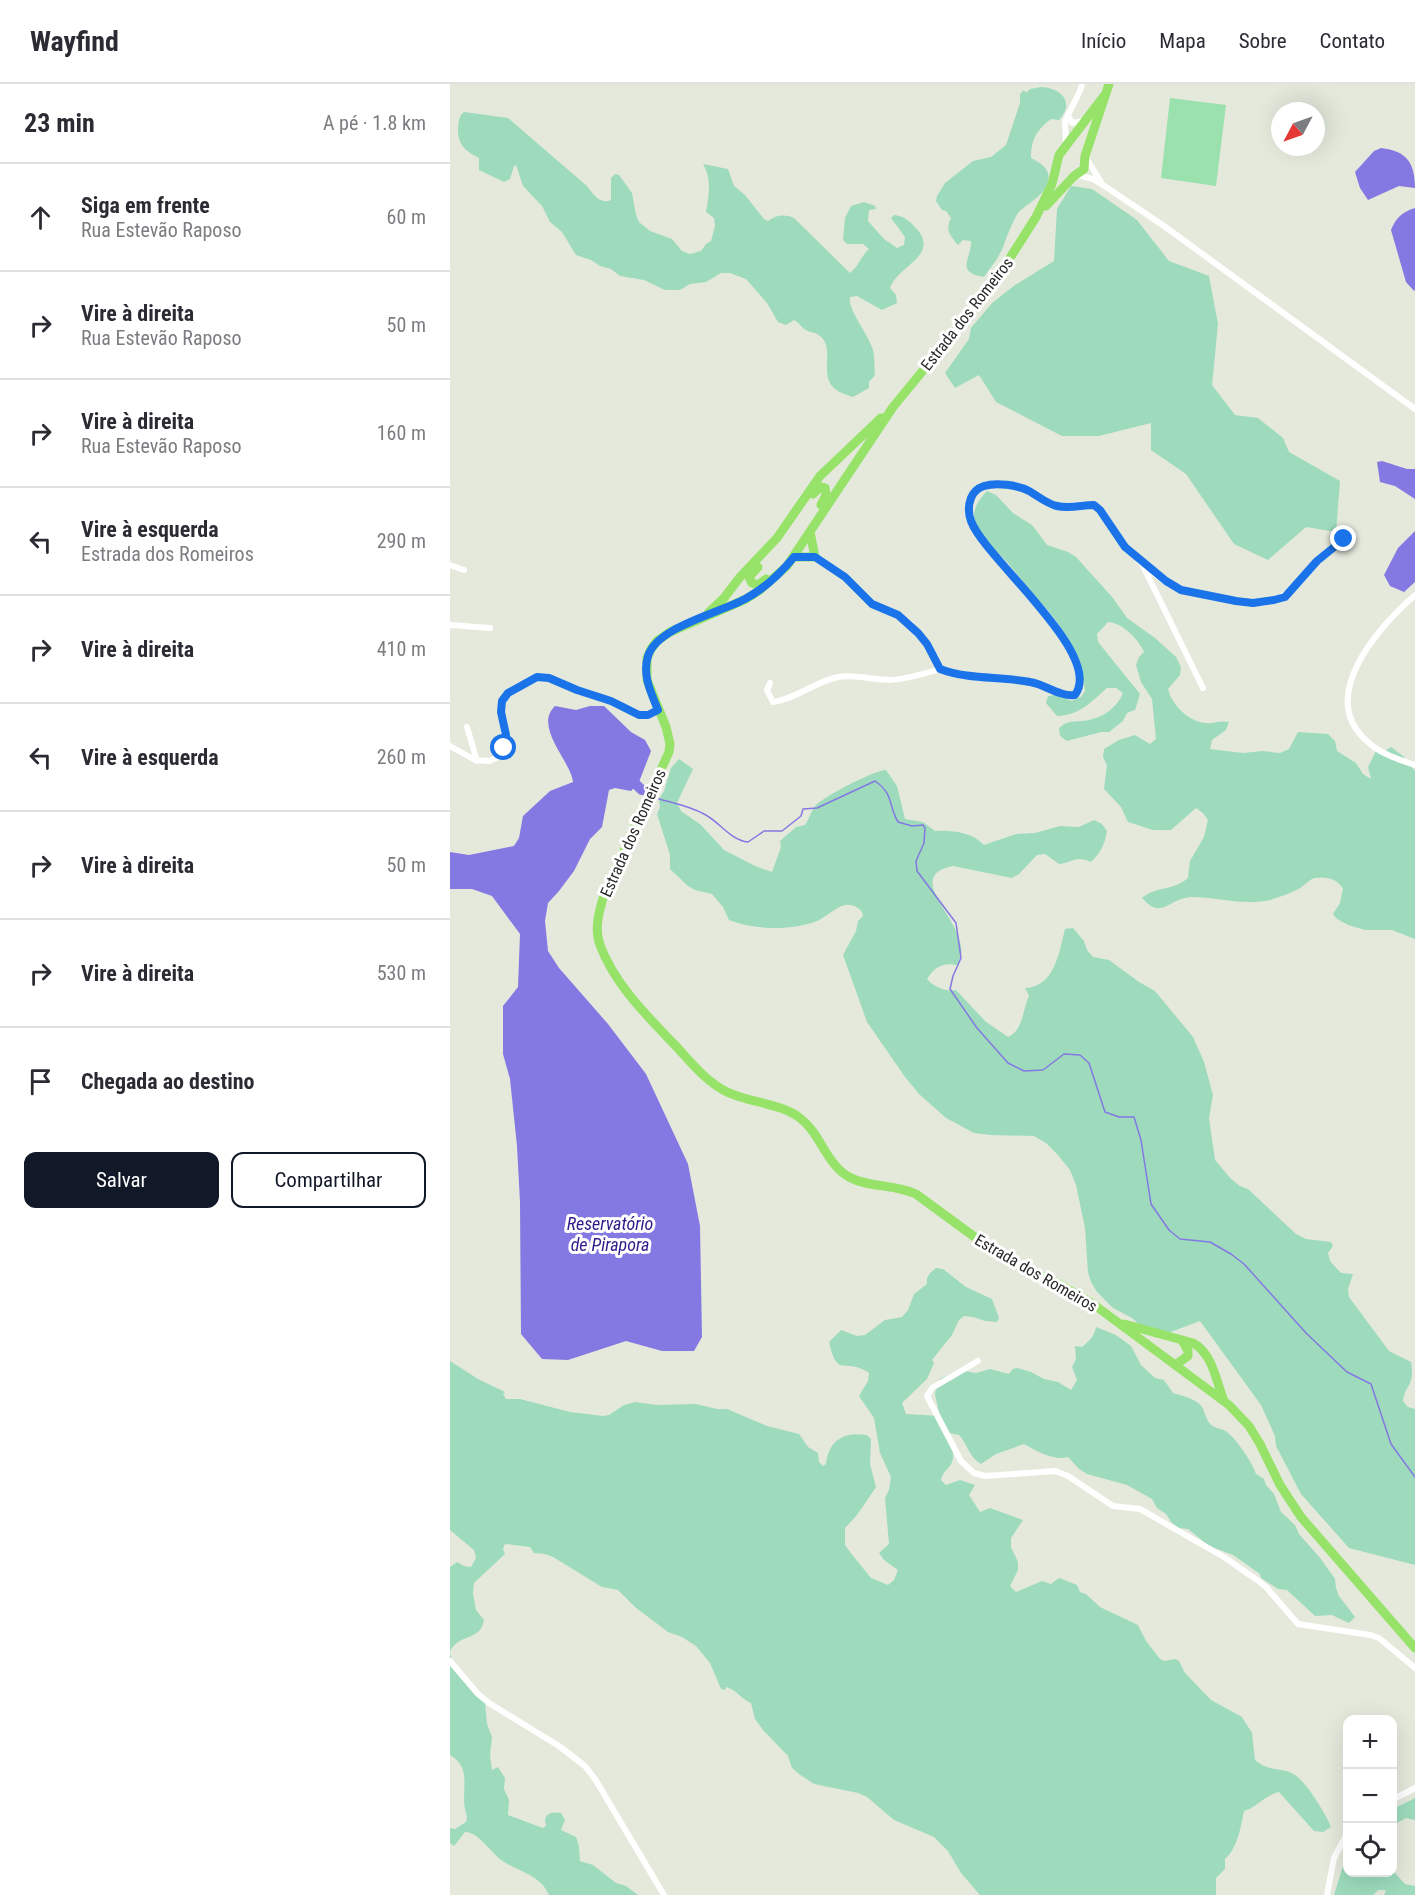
<!DOCTYPE html>
<html lang="pt">
<head>
<meta charset="utf-8">
<style>
	body { margin:0; font-family:"Roboto Condensed",sans-serif; background:#f2f2f3; color:#2b2b33 }
	.controls { position:absolute; right:18px; bottom:18px; display:grid; overflow:hidden; border-radius:12px; box-shadow:0 6px 24px #0002 }
	.controls button { width:54px; height:54px; display:grid; place-items:center; padding:0; border:0; border-bottom:2px solid #e1e1e2; background:#fff; color:#2b2b33; font:30px sans-serif }
	.compass { position:absolute; left:821px; top:18px; width:54px; height:54px; border-radius:50%; background:#fff; box-shadow:0 6px 24px #0002; rotate:229deg }
	.stop { position:absolute; width:18px; height:18px; margin:-14px; border:4px solid #1a73e8; border-radius:50%; background:#fff }
	.stop.end { background:#1a73e8; border-color:#fff; box-shadow:0 2px 6px #0008 }
	.list { margin:0; padding:0; list-style:none }
	h2 { display:flex; justify-content:space-between; align-items:center; height:78px; margin:0; padding:0 24px; font-size:26px }
	h2 small { font-size:20px; font-weight:400; color:#7c7c81 }
	.list li { display:grid; grid-template-columns:39px 1fr auto; gap:18px; align-items:center; box-sizing:border-box; height:108px; padding:0 24px; border-top:2px solid #e1e1e2 }
	.list b { display:block; font-size:22px; white-space:nowrap }
	.list p { margin:0; font-size:20px; white-space:nowrap; color:#7c7c81 }
	.list em { font-size:20px; font-style:normal; color:#7c7c81 }
	.actions { display:flex; gap:12px; padding:18px 24px }
	.actions a { flex:1; padding:14px 0; border:2px solid #111827; border-radius:12px; text-align:center; font-size:21px; color:#111827 }
	.actions .main { background:#111827; color:#fff }
	.icon { flex:none; width:33px; height:33px; fill:none; stroke:currentColor; stroke-width:2; stroke-linecap:round; stroke-linejoin:round }
	.map { position:relative; flex:none; width:965px; height:1811px; overflow:hidden }
	header { display:flex; align-items:center; gap:36px; box-sizing:border-box; height:84px; padding:0 30px; background:#fff; border-bottom:2px solid #e1e1e2 }
	header strong { font-size:28px }
	nav { display:flex; gap:33px; margin-inline-start:auto; font-size:21px }
	main { display:flex }
	aside { flex:1; background:#fff }
	.map>svg:first-child { display:block }
	.green { fill:#9ddbbc }
	.pitch { fill:#9ae1ad }
	.water { fill:#8478e2 }
	.lines { fill:none; stroke-linecap:round; stroke-linejoin:round }
	.stream { stroke:#8478e2; stroke-width:1.5 }
	.river { stroke:#8478e2; stroke-width:10 }
	.street { stroke:#fff; stroke-width:6 }
	.primary { stroke:#97e268; stroke-width:9 }
	.route { stroke:#1a73e8; stroke-width:8 }
	.labels { text-anchor:middle; dominant-baseline:central; stroke-width:6; stroke-linejoin:round; paint-order:stroke }
	.street-label { font-size:16px; fill:#282828; stroke:#fff }
	.water-label { font-size:18px; font-style:italic; fill:#301a8a; stroke:#fff }
</style>
</head>
<body>
<header>
<strong>Wayfind</strong>
<nav><a>Início</a><a>Mapa</a><a>Sobre</a><a>Contato</a></nav>
</header>
<main>
<aside>
<h2>23 min<small>A pé · 1.8 km</small></h2>
<ul class="list">
<li><svg class="icon" aria-label="ahead" viewBox="0 0 24 24"><path d="M12 20V5M6 11l6-6 6 6"/></svg><div><b>Siga em frente</b><p>Rua Estevão Raposo</p></div><em>60 m</em></li>
<li><svg class="icon" aria-label="right" viewBox="0 0 24 24"><path d="M7 20v-9h11M14 6l5 5-5 5"/></svg><div><b>Vire à direita</b><p>Rua Estevão Raposo</p></div><em>50 m</em></li>
<li><svg class="icon" aria-label="right" viewBox="0 0 24 24"><path d="M7 20v-9h11M14 6l5 5-5 5"/></svg><div><b>Vire à direita</b><p>Rua Estevão Raposo</p></div><em>160 m</em></li>
<li><svg class="icon" aria-label="left" viewBox="0 0 24 24"><path d="M17 20v-9H6M10 6l-5 5 5 5"/></svg><div><b>Vire à esquerda</b><p>Estrada dos Romeiros</p></div><em>290 m</em></li>
<li><svg class="icon" aria-label="right" viewBox="0 0 24 24"><path d="M7 20v-9h11M14 6l5 5-5 5"/></svg><div><b>Vire à direita</b></div><em>410 m</em></li>
<li><svg class="icon" aria-label="left" viewBox="0 0 24 24"><path d="M17 20v-9H6M10 6l-5 5 5 5"/></svg><div><b>Vire à esquerda</b></div><em>260 m</em></li>
<li><svg class="icon" aria-label="right" viewBox="0 0 24 24"><path d="M7 20v-9h11M14 6l5 5-5 5"/></svg><div><b>Vire à direita</b></div><em>50 m</em></li>
<li><svg class="icon" aria-label="right" viewBox="0 0 24 24"><path d="M7 20v-9h11M14 6l5 5-5 5"/></svg><div><b>Vire à direita</b></div><em>530 m</em></li>
<li><svg class="icon" aria-label="arrive" viewBox="0 0 24 24"><path d="M6 21V4h12l-3 4 3 4H6"/></svg><div><b>Chegada ao destino</b></div></li>
</ul>
<div class="actions"><a class="main">Salvar</a><a>Compartilhar</a></div>
</aside>
<div class="map">
<svg width="965" height="1811" viewBox="0 0 965 1811">
	<rect width="100%" height="100%" fill="#e4e9dc"/>
	<path class="green" d="M 591,3 C 612,4 625,19 609,36 L 601,35 C 587,46 581,55 581,74 C 591,79 601,85 598,98 C 595,111 578,119 569,128 C 565,132 556,154 554,161 C 550,172 541,183 534,193 C 504,188 522,174 521,157 L 513,156 L 508,161 C 500,151 495,146 501,134 L 496,127 L 492,126 L 486,117 L 487,112 L 495,99 L 523,77 L 541,73 L 556,61 L 570,19 L 570,10 L 574,6 L 576,9 L 580,5 Z
		M 14,28 L 58,34 L 137,102 C 143,110 150,121 161,116 L 161,94 L 165,90 L 169,91 L 182,109 L 186,131 L 189,138 L 200,147 L 222,155 L 232,167 L 240,170 L 251,167 L 256,160 L 261,157 L 265,142 L 264,134 L 256,128 C 259,110 262,96 253,80 L 278,85 L 284,102 L 295,111 L 314,135 L 318,137 C 327,131 334,130 344,134 L 400,189 C 409,182 411,172 419,165 L 413,160 L 397,160 L 393,156 L 395,134 L 401,122 L 414,118 L 425,122 L 426,125 L 419,126 L 418,137 L 434,155 L 447,164 L 454,161 L 455,153 L 441,134 L 444,131 C 453,132 457,135 464,142 C 493,171 448,181 440,204 L 446,211 L 447,219 L 432,226 L 407,212 L 400,213 C 397,225 419,251 423,266 C 425,274 424,283 425,291 L 419,298 L 419,304 L 403,313 C 397,311 390,309 385,305 C 367,291 388,261 367,250 C 364,248 361,249 358,247 C 352,245 350,239 344,236 L 336,241 L 328,238 L 317,219 L 296,195 L 280,189 L 271,189 L 256,198 L 240,200 L 230,206 L 215,206 L 194,196 L 170,192 L 161,185 L 150,182 L 141,176 L 126,171 L 112,148 L 100,138 L 92,122 L 73,102 L 66,81 L 64,82 L 60,95 L 54,98 L 29,86 L 29,74 C 16,67 8,62 8,45 C 9,38 8,33 14,28 Z
		M 621,102 L 642,105 L 687,136 L 719,177 L 759,192 L 768,240 L 762,301 L 785,331 L 808,334 L 833,354 L 839,368 L 890,397 L 886,448 L 856,443 L 818,476 L 784,460 L 736,390 L 701,366 L 701,339 L 649,352 L 612,352 L 546,318 L 529,291 L 505,304 L 495,289 L 519,255 L 521,244 L 542,219 L 565,201 L 604,177 L 607,125 Z
		M 537,407 L 546,411 L 563,429 L 582,441 L 597,461 L 618,468 L 626,473 L 663,514 L 677,534 L 705,554 L 726,573 L 731,583 L 730,591 L 718,605 C 722,621 738,637 755,639 C 764,640 770,636 779,638 L 776,646 L 762,656 L 760,665 L 793,669 L 812,667 L 830,669 L 839,665 L 848,648 L 878,650 L 885,657 L 887,667 L 906,679 L 913,690 L 921,695 L 918,683 L 926,667 L 935,667 L 941,663 L 953,672 L 965,687 L 965,855 L 942,846 L 915,846 L 898,841 L 887,835 L 883,830 L 890,819 L 893,805 C 888,795 876,792 865,794 C 860,795 855,801 850,804 C 842,809 829,813 820,816 C 794,822 767,813 741,813 C 719,814 712,837 692,814 C 706,802 723,807 738,794 L 740,777 L 754,753 L 758,736 L 753,729 L 746,724 L 721,746 L 703,746 L 678,738 L 671,723 L 654,705 L 657,681 L 653,673 L 654,665 L 669,656 L 685,651 L 700,660 L 706,655 L 702,615 L 691,598 L 686,581 L 689,573 L 694,568 C 688,555 673,539 658,538 L 647,550 L 648,558 L 690,610 L 685,626 L 677,629 L 673,637 L 659,648 L 651,648 L 617,657 L 610,652 L 609,644 C 617,637 621,638 631,637 C 649,636 666,626 673,609 L 666,604 L 657,604 C 641,618 630,631 607,632 L 596,619 L 598,612 L 607,611 L 622,617 L 631,613 L 635,607 C 633,589 625,570 618,554 C 598,529 578,503 557,478 C 546,466 530,457 525,440 C 521,428 528,416 537,407 Z
		M 229,675 L 243,685 L 227,719 L 231,727 L 251,741 L 274,766 L 305,782 L 322,788 L 331,763 L 330,757 L 346,743 L 355,741 C 360,734 361,726 367,720 C 376,712 424,686 436,686 L 447,702 L 455,735 L 473,738 L 485,747 C 501,746 522,748 534,761 L 566,750 L 585,749 L 610,742 L 629,743 L 644,736 L 652,740 L 657,747 C 655,759 651,769 641,778 C 626,771 624,778 609,780 L 595,770 L 587,771 L 569,790 L 562,794 L 503,782 C 445,794 531,845 507,881 C 493,878 484,883 477,895 C 484,903 495,908 506,906 L 535,937 L 558,953 C 574,945 572,927 579,912 L 575,904 C 605,903 609,868 615,845 L 623,844 L 634,857 L 637,866 L 643,873 L 659,876 L 689,898 L 705,907 L 743,953 L 754,978 L 763,1011 L 759,1034 L 765,1076 L 781,1095 L 790,1102 L 798,1105 L 846,1150 L 856,1155 L 881,1158 L 883,1162 L 878,1169 L 880,1177 L 891,1189 L 903,1190 L 898,1205 L 899,1213 L 939,1267 L 961,1278 C 965,1303 956,1298 953,1317 L 958,1323 L 965,1325 L 965,1481 L 899,1464 L 851,1410 L 826,1362 L 825,1352 L 811,1321 L 750,1237 L 718,1249 L 697,1248 L 682,1234 L 663,1224 L 647,1208 L 641,1198 L 638,1188 L 635,1144 L 626,1101 L 620,1086 L 608,1071 L 596,1059 L 584,1052 L 541,1051 L 524,1049 L 496,1034 L 469,1010 L 455,993 L 417,938 L 393,871 L 406,847 L 408,837 L 413,832 C 412,824 403,820 395,821 C 386,823 376,833 367,837 C 342,847 304,846 279,836 L 273,823 L 262,810 L 245,806 L 238,802 L 220,785 L 220,771 L 207,730 L 210,723 L 209,715 L 214,707 L 221,684 Z
		M 486,1184 L 493,1185 L 516,1203 L 542,1215 L 549,1234 L 547,1238 L 535,1237 L 523,1233 L 514,1232 L 509,1236 L 502,1251 L 482,1276 L 484,1279 L 477,1295 L 452,1319 L 456,1330 L 490,1332 L 485,1311 L 486,1302 L 490,1295 L 506,1287 L 514,1287 L 526,1289 L 540,1285 L 559,1290 L 563,1285 L 567,1284 L 581,1288 L 594,1295 L 608,1298 L 621,1306 L 627,1296 L 622,1283 L 626,1275 L 625,1262 L 632,1263 C 639,1257 644,1253 646,1243 L 666,1251 L 681,1262 L 691,1281 L 705,1294 L 714,1296 L 723,1309 C 732,1312 746,1314 752,1323 C 755,1328 756,1335 760,1340 C 765,1345 772,1344 777,1348 C 787,1356 802,1378 806,1390 L 814,1395 L 816,1401 L 824,1410 L 831,1428 L 845,1441 L 849,1450 L 871,1475 L 885,1495 L 886,1504 L 889,1512 L 905,1533 L 899,1539 L 882,1531 L 865,1532 L 837,1506 L 828,1505 L 811,1494 L 810,1490 L 783,1471 L 759,1462 L 738,1445 L 729,1444 L 722,1439 L 716,1430 L 707,1424 L 702,1415 L 677,1401 L 637,1390 L 629,1385 L 618,1373 C 603,1377 587,1367 574,1360 L 546,1370 L 531,1380 C 519,1373 518,1361 509,1351 L 499,1349 C 499,1358 504,1366 503,1374 C 502,1384 492,1387 491,1396 L 496,1401 L 510,1396 L 525,1401 L 519,1411 L 530,1428 L 540,1424 L 573,1436 L 561,1454 L 561,1463 L 568,1478 L 568,1486 L 560,1502 L 566,1508 L 592,1497 L 601,1500 L 609,1494 L 627,1501 L 630,1508 L 636,1510 L 650,1523 L 688,1541 L 696,1557 L 710,1575 L 714,1577 L 725,1575 L 729,1577 L 735,1589 L 761,1616 L 792,1633 L 802,1649 L 805,1676 C 820,1689 832,1682 845,1691 C 857,1699 876,1730 881,1743 L 873,1748 L 864,1747 L 829,1708 C 815,1711 807,1723 794,1727 C 791,1743 787,1765 775,1775 L 775,1785 L 766,1794 L 766,1811 L 530,1811 L 511,1789 L 498,1767 L 484,1753 L 444,1736 L 417,1713 L 408,1709 L 364,1700 L 349,1690 L 342,1684 L 338,1672 L 313,1646 L 305,1635 L 301,1619 C 291,1615 287,1606 276,1603 L 275,1606 L 271,1605 L 260,1579 L 246,1562 L 232,1553 L 218,1548 L 185,1523 L 168,1506 L 152,1503 L 103,1473 L 95,1470 L 84,1469 L 80,1463 L 55,1460 L 53,1465 L 55,1470 L 24,1499 L 23,1509 L 26,1526 L 34,1536 C 31,1557 10,1549 0,1567 L 0,1483 L 7,1478 L 14,1482 L 21,1483 L 26,1474 L 24,1466 L 0,1446 L 0,1277 L 28,1295 L 55,1308 L 53,1310 L 56,1315 L 70,1315 L 120,1328 L 153,1332 L 159,1331 L 174,1321 L 185,1318 L 207,1321 L 246,1320 L 267,1325 L 277,1325 L 317,1342 L 349,1350 L 358,1363 L 368,1369 L 369,1378 L 373,1382 L 376,1380 C 379,1355 395,1348 417,1351 L 421,1355 L 420,1380 L 426,1403 L 407,1431 L 395,1444 L 395,1461 L 400,1468 L 421,1494 L 438,1501 L 444,1496 L 448,1486 L 434,1476 L 429,1469 L 439,1460 L 435,1414 L 439,1406 L 441,1393 L 430,1369 L 424,1334 L 409,1312 L 418,1297 L 419,1289 C 395,1272 388,1297 379,1258 L 391,1246 L 407,1252 L 415,1251 L 435,1236 L 452,1233 L 458,1226 L 464,1210 L 477,1200 C 476,1192 480,1189 486,1184 Z
		M 0,1569 L 2,1576 L 35,1619 L 37,1640 L 42,1653 L 40,1671 L 42,1686 L 48,1683 L 55,1694 L 54,1705 L 59,1716 L 58,1731 L 93,1744 L 96,1742 L 95,1735 C 98,1728 104,1728 111,1729 L 115,1736 L 111,1746 L 126,1753 L 129,1762 L 130,1777 L 143,1781 L 166,1799 L 176,1802 L 188,1811 L 99,1811 C 90,1790 68,1788 51,1776 C 41,1768 27,1747 15,1748 L 4,1762 L 0,1759 L 0,1744 L 5,1745 L 16,1738 L 17,1732 C 8,1711 25,1685 0,1671 Z
		M 965,1714 L 965,1736 L 956,1734 L 943,1741 L 943,1725 Z
		M 897,1769 L 898,1788 L 942,1788 L 943,1787 L 955,1800 L 965,1802 L 965,1811 L 934,1811 L 936,1806 L 928,1806 L 923,1811 L 884,1811 Z"/>
	<path class="pitch" d="M 720,14 L 776,21 L 766,102 L 711,94 Z"/>
	<path class="water" d="M 931,64 C 957,67 965,79 965,104 L 949,102 L 918,116 L 910,104 L 905,88 L 924,67 Z
		M 965,124 L 965,206 L 964,207 L 956,198 L 941,146 C 946,134 952,128 965,124 Z
		M 932,377 L 957,385 L 965,385 L 965,415 L 945,402 L 930,398 L 927,378 Z
		M 965,447 L 965,498 L 954,508 L 940,502 L 934,491 L 948,464 Z
		M 105,622 L 126,626 L 140,622 L 154,622 L 181,648 L 195,656 L 201,667 L 189,698 L 181,707 L 165,704 L 159,706 L 152,743 L 140,755 L 124,787 L 109,807 L 98,819 L 95,837 L 98,867 L 109,884 L 158,940 L 196,990 L 238,1080 L 250,1142 L 252,1253 L 244,1267 L 212,1267 L 176,1257 L 118,1276 L 92,1275 L 71,1250 L 70,1118 L 67,1062 L 60,995 L 53,970 L 53,922 L 68,903 L 70,850 L 42,812 L 22,805 L 0,805 L 0,768 L 19,771 L 64,762 L 69,754 L 73,732 L 100,707 L 123,698 C 121,677 83,643 105,622 Z"/>
	<g class="lines">
		<path class="stream" d="M 209,715 C 224,719 240,722 254,730 C 270,738 280,756 298,758 L 314,747 L 332,747 L 351,732 L 353,725 L 367,724 L 425,697 C 444,710 438,721 448,738 L 462,742 L 473,741 L 475,744 L 474,759 L 466,777 L 467,787 L 506,839 L 511,874 L 503,892 L 500,905 L 527,944 L 558,979 L 574,987 L 593,986 L 614,970 L 630,971 L 639,979 L 655,1028 L 669,1033 L 684,1033 L 691,1056 L 701,1120 L 719,1146 L 730,1155 L 760,1158 L 781,1170 L 794,1180 L 856,1249 L 897,1288 L 921,1300 L 941,1360 L 965,1393"/>
		<path class="river" d="M 177,692 L 192,706"/>
		<path class="street" d="M 618,31 L 622,39 L 634,37
			M 616,61 L 615,37 L 630,7 L 632,0
			M 636,74 L 651,98
			M 628,91 L 643,95 L 653,101 L 714,142 L 965,325
			M 365,473 L 395,493 L 422,520 L 448,531 L 461,541 L 477,560 L 490,585 L 512,592 L 578,597 L 622,612 C 631,608 631,598 628,589 C 624,568 609,545 596,529 C 579,508 522,454 518,430 C 517,421 521,411 528,405 C 539,397 565,400 577,405 C 588,410 596,421 608,423 C 619,424 633,417 644,422 C 655,426 662,445 668,454 C 683,472 709,498 731,506 C 742,510 755,511 766,513 C 778,515 790,519 802,519 C 856,520 858,466 904,452
			M 0,481 L 14,486
			M 693,482 L 753,604
			M 965,511 C 929,543 864,614 919,659 C 931,670 950,676 965,681
			M 0,541 L 40,544
			M 320,599 L 317,606 L 323,618 C 346,615 364,598 388,593 C 406,590 422,596 440,596 C 456,595 474,590 490,585
			M 17,643 L 27,677
			M 0,662 L 25,676 L 39,677 L 46,674 L 54,664 L 56,659 L 51,628 L 52,617 L 58,609 L 87,593 L 99,594 L 127,606 L 161,617 L 189,631 L 198,631 L 208,626
			M 528,1277 L 482,1304 L 477,1312 L 511,1377 L 524,1389 L 535,1392 L 605,1387 L 618,1392 L 663,1422 L 690,1425 L 774,1473 L 807,1496 L 816,1503 L 848,1540 L 920,1551 L 929,1554 L 965,1584
			M 0,1577 L 28,1610 L 39,1619 L 109,1662 L 135,1682 L 145,1695 L 214,1811
			M 942,1716 L 965,1704
			M 877,1811 L 884,1774 L 898,1748"/>
		<path class="primary" d="M 654,12 L 609,71 L 602,100 L 586,133 L 553,185 L 517,233 L 443,323 L 337,482 L 310,506 L 296,515 L 220,548 L 207,557 L 201,565 L 197,574 L 197,596 L 216,643 L 220,660 L 219,668 L 154,811 C 149,827 144,845 150,861 C 164,899 195,930 223,959 C 240,977 255,997 277,1008 C 300,1019 330,1019 350,1034 C 371,1050 376,1080 399,1093 C 419,1104 445,1100 466,1110 L 556,1176 L 605,1198 L 643,1220 L 779,1321 L 799,1342 L 810,1360 L 830,1401 L 851,1433 L 965,1564
			M 596,122 L 624,92 L 634,85 L 635,72 L 659,0
			M 363,410 L 370,403 L 375,404 L 376,411 L 371,421
			M 344,473 L 365,473 L 360,448
			M 308,483 L 299,493 L 302,499 L 308,501 L 316,495
			M 258,529 L 274,514 L 290,493 L 327,454 L 370,392 L 431,334
			M 674,1240 L 743,1259 C 763,1270 766,1297 774,1317
			M 725,1281 L 738,1272 L 738,1267 L 732,1256"/>
	</g>
	<g class="lines">
		<path class="route" d="M 54,664 L 56,651 L 51,628 L 52,617 L 58,609 L 87,593 L 99,594 L 127,606 L 161,617 L 189,631 L 198,631 L 208,626 C 201,609 192,591 198,572 C 207,543 269,529 295,515 C 314,505 330,490 344,473 L 365,473 L 395,493 L 422,520 L 448,531 L 468,549 L 477,560 L 490,585 C 519,596 550,592 580,598 C 594,600 610,613 625,611 C 655,570 535,475 521,437 C 518,429 518,422 521,414 C 523,409 528,404 534,402 C 546,398 568,401 579,407 C 588,412 597,420 607,422 C 619,425 632,421 644,421 L 650,426 L 675,463 L 716,497 L 731,506 L 786,517 L 803,519 L 824,516 L 835,513 L 867,477 L 894,455"/>
	</g>
	<g class="labels">
		<g class="street-label">
			<text transform="translate(517 230) rotate(-52)">Estrada dos Romeiros</text>
			<text transform="translate(183 749) rotate(-66)">Estrada dos Romeiros</text>
			<text transform="translate(586 1189) rotate(30)">Estrada dos Romeiros</text>
		</g>
		<g class="water-label">
			<text x="160" y="1139">Reservatório<tspan x="160" dy="21">de Pirapora</tspan></text>
		</g>
	</g>
</svg>
<div class="controls">
<button>+</button>
<button>−</button>
<button><svg class="icon" aria-label="locate" viewBox="0 0 24 24"><circle cx="12" cy="12" r="6"/><path d="M12 2v4M12 18v4M2 12h4M18 12h4"/></svg></button>
</div>
<svg class="compass" viewBox="-18 -18 36 36"><path d="M0-13l5 13h-10z" fill="#e53935"/><path d="M0 13l5-13h-10z" fill="#7c7c81"/></svg>
<div class="stop" style="left:54px;top:664px"></div>
<div class="stop end" style="left:894px;top:455px"></div>
</div>
</main>
</body>
</html>
